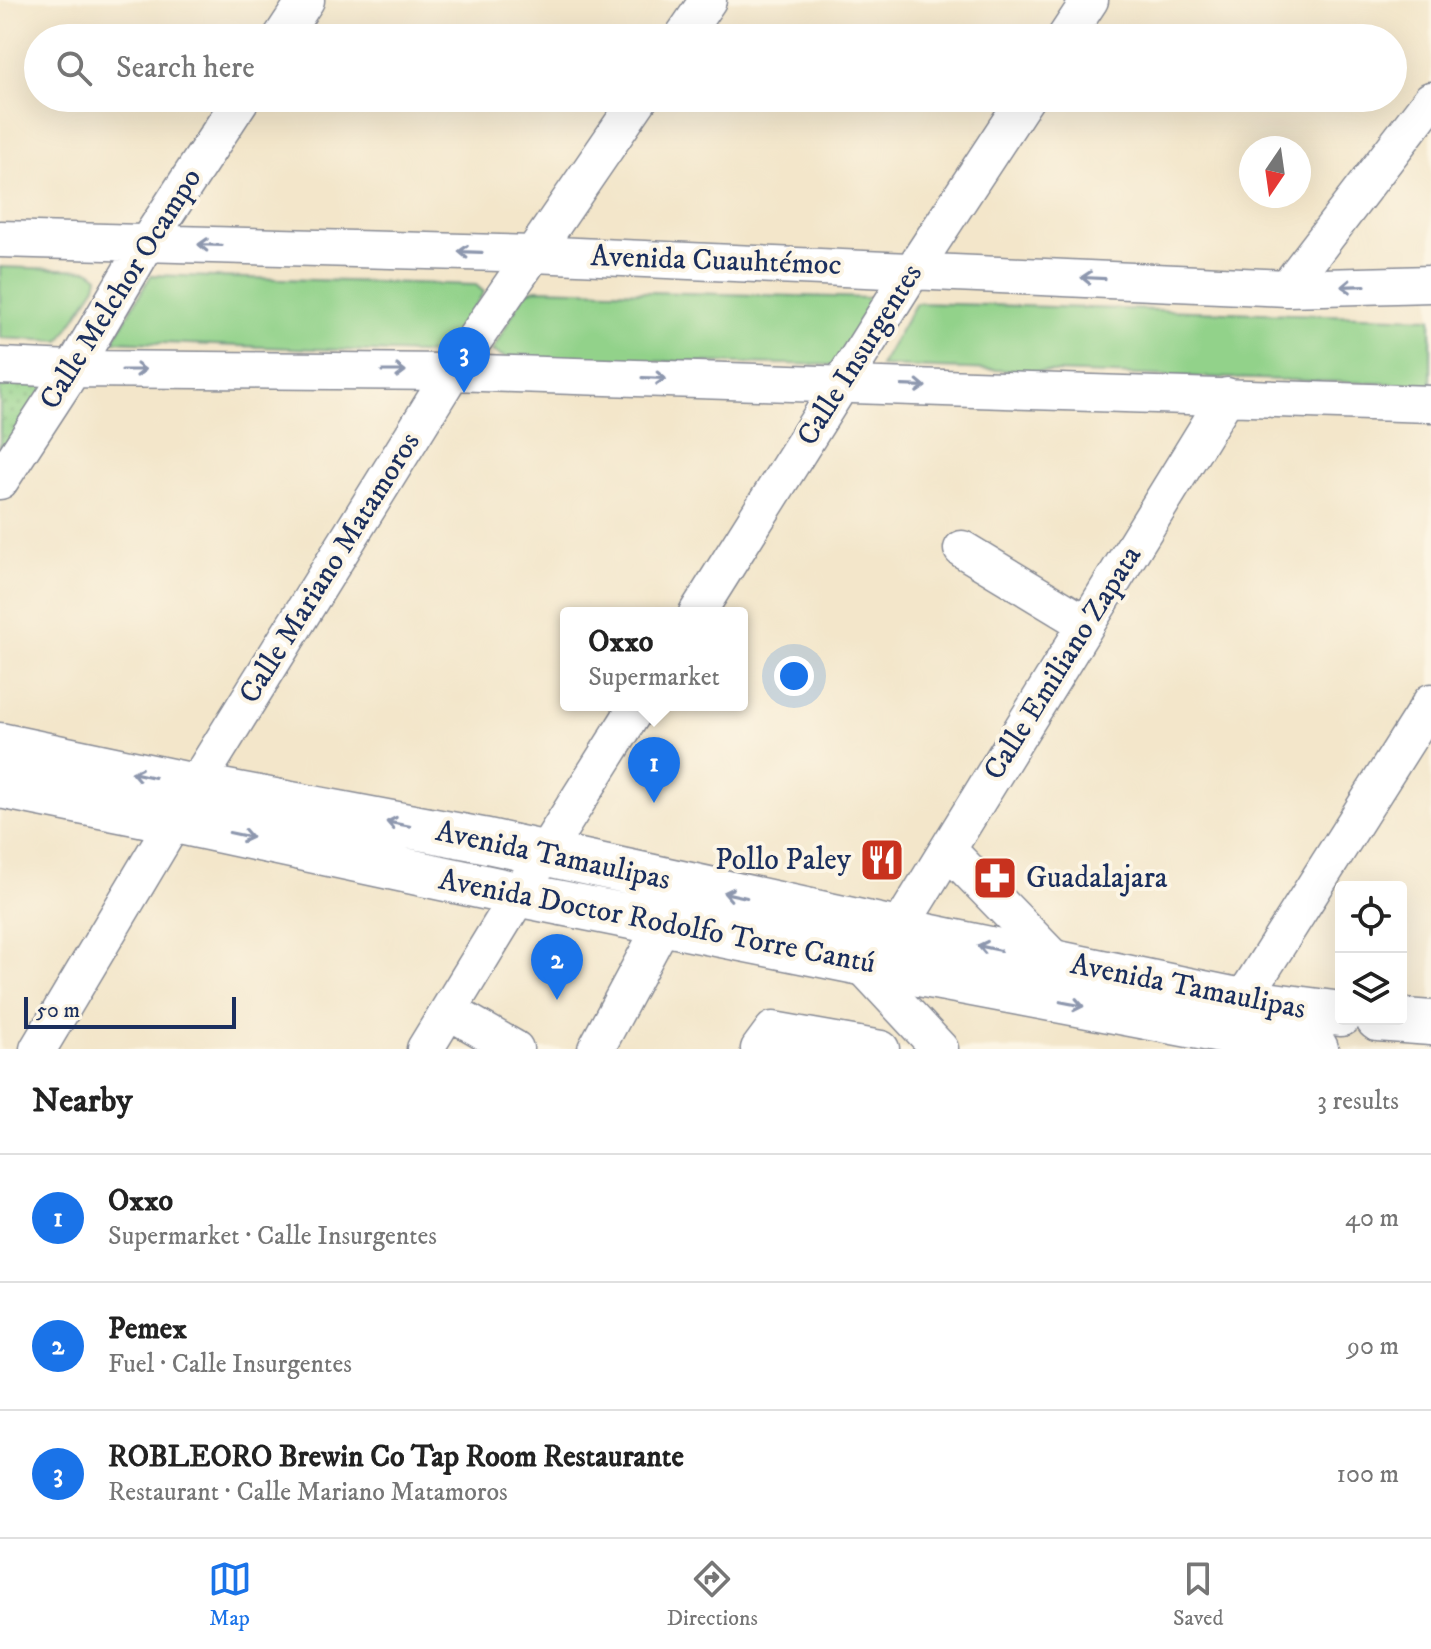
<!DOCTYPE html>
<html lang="en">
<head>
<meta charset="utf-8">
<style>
	body { margin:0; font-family:"IM FELL DW Pica",serif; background:#f6f6f6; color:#222 }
	.controls { position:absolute; right:24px; bottom:24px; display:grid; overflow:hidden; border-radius:8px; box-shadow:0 8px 32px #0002 }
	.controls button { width:72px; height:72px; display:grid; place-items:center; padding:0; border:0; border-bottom:2px solid #e0e0e0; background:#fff; color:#222; font:40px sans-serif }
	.compass { position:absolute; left:1239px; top:136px; width:72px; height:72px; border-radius:50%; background:#fff; box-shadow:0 8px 32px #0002; rotate:193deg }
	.scale { position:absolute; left:24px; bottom:20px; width:212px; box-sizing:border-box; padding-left:8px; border:4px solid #1b2f5e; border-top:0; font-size:22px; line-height:28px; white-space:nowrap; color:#1b2f5e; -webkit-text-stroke:6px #fcf5e5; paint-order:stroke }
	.you { position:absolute; left:794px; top:676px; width:28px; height:28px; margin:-20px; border:6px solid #fff; border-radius:50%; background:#1a73e8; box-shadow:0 0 0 12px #1a73e833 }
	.badge { display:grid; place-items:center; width:52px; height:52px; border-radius:50%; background:#1a73e8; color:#fff; font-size:26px; font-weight:700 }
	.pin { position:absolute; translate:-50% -66px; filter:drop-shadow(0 2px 4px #0008) }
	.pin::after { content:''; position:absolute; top:42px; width:28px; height:24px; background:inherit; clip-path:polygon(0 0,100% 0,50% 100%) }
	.popup { position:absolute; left:560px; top:607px; width:188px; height:104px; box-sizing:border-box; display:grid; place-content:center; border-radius:8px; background:#fff; filter:drop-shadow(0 2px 6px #0005); font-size:26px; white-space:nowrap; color:#767676 }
	.popup b { font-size:30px; color:#222 }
	.popup::after { content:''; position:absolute; left:50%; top:100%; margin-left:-16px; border:16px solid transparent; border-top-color:#fff }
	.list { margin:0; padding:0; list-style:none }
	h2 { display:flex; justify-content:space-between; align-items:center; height:104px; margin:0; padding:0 32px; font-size:34px }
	h2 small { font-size:26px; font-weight:400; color:#767676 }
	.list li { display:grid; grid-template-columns:52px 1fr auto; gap:24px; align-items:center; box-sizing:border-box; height:128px; padding:0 32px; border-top:2px solid #e0e0e0 }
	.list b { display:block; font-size:30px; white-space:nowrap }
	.list p { margin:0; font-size:26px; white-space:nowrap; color:#767676 }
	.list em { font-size:26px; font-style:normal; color:#767676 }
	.icon { flex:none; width:44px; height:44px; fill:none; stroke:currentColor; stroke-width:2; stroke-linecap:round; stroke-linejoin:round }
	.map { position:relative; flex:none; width:1431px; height:1049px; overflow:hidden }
	.search { position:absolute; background:#fff; box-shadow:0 8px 32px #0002; left:24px; right:24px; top:24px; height:88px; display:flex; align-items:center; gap:20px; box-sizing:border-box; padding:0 28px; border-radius:44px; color:#767676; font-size:30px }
	.sheet { height:488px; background:#fff }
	nav { display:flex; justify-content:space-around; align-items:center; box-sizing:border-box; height:112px; border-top:2px solid #e0e0e0; background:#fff; font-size:22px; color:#767676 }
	nav a { display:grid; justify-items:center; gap:4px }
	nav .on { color:#1a73e8 }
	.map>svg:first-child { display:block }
	.green { fill:#92d28a; stroke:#568074; stroke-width:2 }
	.park { fill:url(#park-dots); stroke:#568074; stroke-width:2 }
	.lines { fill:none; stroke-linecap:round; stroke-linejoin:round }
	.minor-casing { stroke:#878a94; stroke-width:39 }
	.major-casing { stroke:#878a94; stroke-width:47 }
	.minor { stroke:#fff; stroke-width:36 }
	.major { stroke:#fff; stroke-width:44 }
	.oneway { stroke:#8d97ae }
	.labels { text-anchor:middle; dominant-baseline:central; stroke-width:8; stroke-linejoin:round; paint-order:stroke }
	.street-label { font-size:30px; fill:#1b2f5e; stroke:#fcf5e5 }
	.poi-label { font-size:30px; fill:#1b2f5e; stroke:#fcf5e5; text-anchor:end }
</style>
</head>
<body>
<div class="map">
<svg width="1431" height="1049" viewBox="0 0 1431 1049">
	<defs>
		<pattern id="park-dots" width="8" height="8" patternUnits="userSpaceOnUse" patternTransform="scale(2)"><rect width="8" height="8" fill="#92d28a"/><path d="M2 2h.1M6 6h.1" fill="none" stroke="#76ab74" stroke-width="1.8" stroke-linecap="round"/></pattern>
	</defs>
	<rect width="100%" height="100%" fill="#fcf5e5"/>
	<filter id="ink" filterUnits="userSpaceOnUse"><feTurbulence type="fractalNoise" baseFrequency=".0125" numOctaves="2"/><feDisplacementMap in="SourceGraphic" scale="16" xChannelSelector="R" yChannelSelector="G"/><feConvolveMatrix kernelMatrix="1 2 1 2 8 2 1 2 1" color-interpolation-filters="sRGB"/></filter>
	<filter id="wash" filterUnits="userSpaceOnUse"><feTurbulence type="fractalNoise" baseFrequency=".006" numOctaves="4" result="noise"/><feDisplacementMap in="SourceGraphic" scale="32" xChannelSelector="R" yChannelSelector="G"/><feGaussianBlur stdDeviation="1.8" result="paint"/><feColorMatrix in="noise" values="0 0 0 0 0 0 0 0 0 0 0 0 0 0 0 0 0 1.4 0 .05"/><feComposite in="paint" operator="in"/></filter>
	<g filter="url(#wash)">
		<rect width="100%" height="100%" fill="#f3e6ca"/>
		<path class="green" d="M 0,267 L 89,270 L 98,277 L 96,286 L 60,341 L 0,338 Z
			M 151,275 L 476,285 L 484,292 L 445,354 L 113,341 Z
			M 536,289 L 870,298 L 872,303 L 834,365 L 506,358 L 492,351 L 525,292 Z
			M 916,303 L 1431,318 L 1431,385 L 880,366 Z"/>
		<path class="park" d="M 0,368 L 73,369 L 0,481 Z"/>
	</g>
	<g filter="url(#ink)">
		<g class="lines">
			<g class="minor-casing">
				<path id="minor" d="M 281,38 L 306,0
					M 682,38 L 708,0
					M 1065,38 L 1090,0
					M 0,239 L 533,254 L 1287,288 L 1431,284
					M 1287,288 L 1431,100
					M 0,366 L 73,369 L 452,372 L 1431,404
					M 0,481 L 73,369 L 147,243 L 242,98
					M 962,549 L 1086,624
					M 697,613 L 913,270 L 1026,98
					M 948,850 L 1058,963
					M 898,930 L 1227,396
					M 860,963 L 940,1049
					M 1242,1001 L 1431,702
					M 449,1011 L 515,1049
					M 38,1049 L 195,786 L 452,372 L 640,98
					M 425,1049 L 544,854 L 638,705
					M 596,1049 L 663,924
					M 759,1049 L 773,1030 L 881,1049"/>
			</g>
			<g class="major-casing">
				<path id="major" d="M 0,745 L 195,786 L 483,840 L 898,930 L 1242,1001 L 1341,1014
					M 0,786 L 175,821 L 521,895 L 871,965 L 1316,1049
					M 1378,1019 L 1431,1023"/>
			</g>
			<use href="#minor" class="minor"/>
			<use href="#major" class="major"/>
		</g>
		<defs><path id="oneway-shaft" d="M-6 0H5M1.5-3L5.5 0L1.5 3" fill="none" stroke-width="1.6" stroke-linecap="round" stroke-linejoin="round" transform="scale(2)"/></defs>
		<g class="oneway">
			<use href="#oneway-shaft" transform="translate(210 245) rotate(-178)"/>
			<use href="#oneway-shaft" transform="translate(470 252) rotate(-178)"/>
			<use href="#oneway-shaft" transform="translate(1093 278) rotate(-177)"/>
			<use href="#oneway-shaft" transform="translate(1353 286) rotate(178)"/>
			<use href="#oneway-shaft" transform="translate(134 370)"/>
			<use href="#oneway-shaft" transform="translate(394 371)"/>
			<use href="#oneway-shaft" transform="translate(654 378) rotate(2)"/>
			<use href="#oneway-shaft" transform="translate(914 386) rotate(2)"/>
			<use href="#oneway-shaft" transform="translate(143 775) rotate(-168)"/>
			<use href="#oneway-shaft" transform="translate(398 824) rotate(-169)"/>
			<use href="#oneway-shaft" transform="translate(241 835) rotate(12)"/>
			<use href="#oneway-shaft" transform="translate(735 895) rotate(-168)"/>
			<use href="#oneway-shaft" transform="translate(989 948) rotate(-168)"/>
			<use href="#oneway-shaft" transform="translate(1072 1004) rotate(11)"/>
		</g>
	</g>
	<defs>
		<g id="restaurant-square" transform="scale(2.3)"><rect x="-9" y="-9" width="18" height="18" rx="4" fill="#c8321e" stroke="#fcf5e5"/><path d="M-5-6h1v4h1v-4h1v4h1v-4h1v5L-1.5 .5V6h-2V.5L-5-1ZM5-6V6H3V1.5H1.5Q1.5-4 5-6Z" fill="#fff"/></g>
		<g id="pharmacy-square" transform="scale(2.3)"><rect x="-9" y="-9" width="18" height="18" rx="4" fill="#c8321e" stroke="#fcf5e5"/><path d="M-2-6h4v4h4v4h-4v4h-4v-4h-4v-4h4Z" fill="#fff"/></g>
	</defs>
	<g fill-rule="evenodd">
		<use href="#restaurant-square" x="882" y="860"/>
		<use href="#pharmacy-square" x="995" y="878"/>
	</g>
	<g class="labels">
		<g class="street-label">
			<text transform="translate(716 261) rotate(2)">Avenida Cuauhtémoc</text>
			<text transform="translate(121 289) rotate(-58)">Calle Melchor Ocampo</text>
			<text transform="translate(860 355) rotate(-58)">Calle Insurgentes</text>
			<text transform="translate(330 568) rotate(-58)">Calle Mariano Matamoros</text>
			<text transform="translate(1063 663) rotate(-58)">Calle Emiliano Zapata</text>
			<text transform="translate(553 856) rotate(12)">Avenida Tamaulipas</text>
			<text transform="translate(657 922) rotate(11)">Avenida Doctor Rodolfo Torre Cantú</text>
			<text transform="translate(1188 987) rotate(11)">Avenida Tamaulipas</text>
		</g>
		<g class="poi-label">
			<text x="851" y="860">Pollo Paley</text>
			<text x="1026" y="878" text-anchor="start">Guadalajara</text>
		</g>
	</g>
</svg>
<div class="controls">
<button><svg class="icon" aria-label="locate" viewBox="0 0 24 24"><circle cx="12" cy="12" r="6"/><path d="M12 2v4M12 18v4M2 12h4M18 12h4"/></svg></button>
<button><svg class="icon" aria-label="layers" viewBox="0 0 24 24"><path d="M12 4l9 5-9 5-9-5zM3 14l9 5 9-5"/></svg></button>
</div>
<svg class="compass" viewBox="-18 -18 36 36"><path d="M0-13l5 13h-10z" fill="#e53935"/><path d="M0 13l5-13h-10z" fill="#767676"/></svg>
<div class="scale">50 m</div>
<div class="you"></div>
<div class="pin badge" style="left:654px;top:803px">1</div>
<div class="popup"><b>Oxxo</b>Supermarket</div>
<div class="pin badge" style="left:557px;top:1000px">2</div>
<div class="pin badge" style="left:464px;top:393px">3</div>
<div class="search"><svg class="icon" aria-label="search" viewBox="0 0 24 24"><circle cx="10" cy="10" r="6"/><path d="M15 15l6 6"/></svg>Search here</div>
</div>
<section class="sheet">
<h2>Nearby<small>3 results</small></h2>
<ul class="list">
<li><span class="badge">1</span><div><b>Oxxo</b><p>Supermarket · Calle Insurgentes</p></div><em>40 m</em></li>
<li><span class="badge">2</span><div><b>Pemex</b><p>Fuel · Calle Insurgentes</p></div><em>90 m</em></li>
<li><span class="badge">3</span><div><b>ROBLEORO Brewin Co Tap Room Restaurante</b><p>Restaurant · Calle Mariano Matamoros</p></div><em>100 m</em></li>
</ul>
</section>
<nav>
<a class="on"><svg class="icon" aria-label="map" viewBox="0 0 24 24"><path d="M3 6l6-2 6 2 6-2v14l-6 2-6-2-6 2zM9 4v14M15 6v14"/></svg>Map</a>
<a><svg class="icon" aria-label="directions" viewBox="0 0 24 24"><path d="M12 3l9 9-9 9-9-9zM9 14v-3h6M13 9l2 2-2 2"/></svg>Directions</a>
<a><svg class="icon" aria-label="saved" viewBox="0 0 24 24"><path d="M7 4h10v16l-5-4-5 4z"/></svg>Saved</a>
</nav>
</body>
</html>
